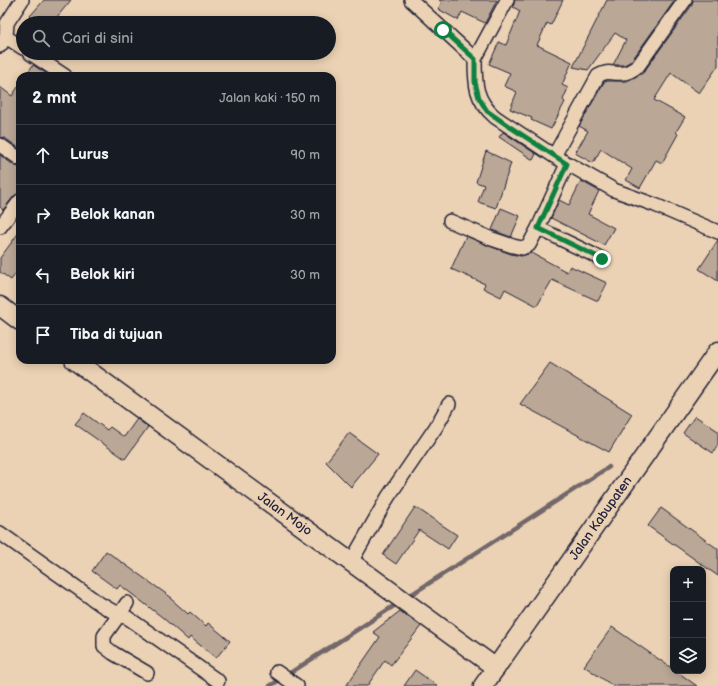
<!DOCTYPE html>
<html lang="id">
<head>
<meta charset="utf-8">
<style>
	body { margin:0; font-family:"Balsamiq Sans",sans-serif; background:#242831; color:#f1f3f6 }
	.controls { position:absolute; right:12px; bottom:12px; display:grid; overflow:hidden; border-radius:8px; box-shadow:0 2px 10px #0003 }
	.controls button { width:36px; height:36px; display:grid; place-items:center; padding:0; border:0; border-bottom:1px solid #363941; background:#171b24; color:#f1f3f6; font:20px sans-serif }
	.stop { position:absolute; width:12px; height:12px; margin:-9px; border:3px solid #0b8043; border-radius:50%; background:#fff }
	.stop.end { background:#0b8043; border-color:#fff; box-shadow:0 1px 4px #0008 }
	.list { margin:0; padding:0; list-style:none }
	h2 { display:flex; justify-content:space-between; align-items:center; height:52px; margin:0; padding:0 16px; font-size:17px }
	h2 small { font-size:13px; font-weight:400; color:#9ea1a6 }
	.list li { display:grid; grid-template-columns:26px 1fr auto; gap:12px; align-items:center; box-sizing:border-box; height:60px; padding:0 16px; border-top:1px solid #363941 }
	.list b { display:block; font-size:15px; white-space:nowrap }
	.list em { font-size:13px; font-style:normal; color:#9ea1a6 }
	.icon { flex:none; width:22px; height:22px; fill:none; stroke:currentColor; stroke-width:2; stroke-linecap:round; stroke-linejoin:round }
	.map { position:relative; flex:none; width:718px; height:686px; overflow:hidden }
	.search { position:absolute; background:#171b24; box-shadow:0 2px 10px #0003; left:16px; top:16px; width:320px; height:44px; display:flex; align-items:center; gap:10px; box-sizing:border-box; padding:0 14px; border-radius:22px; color:#9ea1a6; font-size:15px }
	.panel { position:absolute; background:#171b24; box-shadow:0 2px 10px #0003; left:16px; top:72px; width:320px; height:292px; border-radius:12px }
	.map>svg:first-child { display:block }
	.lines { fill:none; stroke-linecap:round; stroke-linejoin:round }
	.stream { stroke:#72686b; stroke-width:4.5 }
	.building { fill:#baa796; stroke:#22223b }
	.street-casing { stroke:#22223b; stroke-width:16 }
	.secondary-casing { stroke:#22223b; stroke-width:21 }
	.street { stroke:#ecd2b4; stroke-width:13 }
	.secondary { stroke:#ecd2b4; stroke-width:18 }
	.route { stroke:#0b8043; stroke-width:5 }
	.labels { text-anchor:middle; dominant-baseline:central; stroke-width:4; stroke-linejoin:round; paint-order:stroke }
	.street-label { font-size:13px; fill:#22223b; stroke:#ecd2b4 }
</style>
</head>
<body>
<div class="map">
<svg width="718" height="686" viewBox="0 0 718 686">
	<rect width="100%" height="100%" fill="#ecd2b4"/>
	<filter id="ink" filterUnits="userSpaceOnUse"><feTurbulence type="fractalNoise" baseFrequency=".025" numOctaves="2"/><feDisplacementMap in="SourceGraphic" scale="8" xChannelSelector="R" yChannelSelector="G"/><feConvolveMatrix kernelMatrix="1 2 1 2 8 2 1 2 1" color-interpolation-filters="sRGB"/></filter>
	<g filter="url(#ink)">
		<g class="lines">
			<path class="stream" d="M 406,598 L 609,467
				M 270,686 L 400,602"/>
		</g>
		<path class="building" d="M 44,0 L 71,0 L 52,23 L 24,23 Z
			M 439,0 L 497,0 L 485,23 L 462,12 L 458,20 L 438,9 L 442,2 Z
			M 515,0 L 563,0 L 551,25 L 547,23 L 537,45 L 572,62 L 562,85 L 568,88 L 563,100 L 565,102 L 551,129 L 531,120 L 532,118 L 510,109 L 517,92 L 504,86 L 510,73 L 489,64 L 499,42 L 506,45 L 520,11 L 513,7 Z
			M 607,0 L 675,0 L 632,60 L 628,63 L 624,65 L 613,65 L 626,40 L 615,33 L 588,70 L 573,67 Z
			M 693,0 L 718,0 L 718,66 L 699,93 L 671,73 L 654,100 L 685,117 L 676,132 L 678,134 L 662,163 L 656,160 L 640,188 L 626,180 L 632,169 L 601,149 L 593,163 L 575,153 L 588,131 L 579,126 L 604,82 L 608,81 L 627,81 L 643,73 L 692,5 Z
			M 33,65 L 50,76 L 25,76 Z
			M 20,84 L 20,149 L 5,138 L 0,137 L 0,87 L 12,96 Z
			M 503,132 L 536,154 L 533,160 L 499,137 Z
			M 486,151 L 511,163 L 496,208 L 478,202 L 484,185 L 476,182 Z
			M 0,155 L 15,166 L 20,167 L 20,193 L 14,196 L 3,210 L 0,207 Z
			M 581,181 L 599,191 L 588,214 L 614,228 L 604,245 L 551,218 L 559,200 L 569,205 Z
			M 501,208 L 520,216 L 511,237 L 492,230 Z
			M 20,231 L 20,268 L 11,280 L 0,272 L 0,258 Z
			M 466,236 L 489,246 L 511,254 L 521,256 L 532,253 L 567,272 L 570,266 L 607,283 L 598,301 L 552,280 L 537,306 L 505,289 L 501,297 L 483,288 L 485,284 L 451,269 Z
			M 718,240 L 718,281 L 699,269 Z
			M 550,363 L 632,414 L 609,452 L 520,404 Z
			M 84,413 L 107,430 L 110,427 L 124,437 L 137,419 L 148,427 L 125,459 L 75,424 Z
			M 695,416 L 718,431 L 718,445 L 713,453 L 683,433 Z
			M 349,433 L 378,454 L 351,487 L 326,462 Z
			M 415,507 L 457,535 L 448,549 L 419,530 L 396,564 L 383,555 Z
			M 661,508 L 718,549 L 718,576 L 648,526 Z
			M 106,551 L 172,598 L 171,599 L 188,614 L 190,612 L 206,626 L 208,623 L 230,641 L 216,658 L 190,637 L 188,640 L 162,617 L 120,585 L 117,589 L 92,571 Z
			M 400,611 L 421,626 L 391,665 L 385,660 L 367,686 L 346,686 L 380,637 L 373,632 Z
			M 612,627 L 673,669 L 673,671 L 676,671 L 697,686 L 613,686 L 584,666 Z
			M 415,670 L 438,686 L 404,686 Z"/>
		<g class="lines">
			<g class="street-casing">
				<path id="street" d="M 411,0 L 475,59 C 475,83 475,100 495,117 L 554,156 L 614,190 L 655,205 L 718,232
					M 6,37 L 23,48
					M 0,46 L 6,37 L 7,23 L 22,0
					M 30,53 L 65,76
					M 475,59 L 507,0
					M 0,145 L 20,159
					M 554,156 L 598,76 C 609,69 613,75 623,73 C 629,73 633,69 638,66 L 685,0
					M 567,164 L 538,228 L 602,259
					M 450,221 L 492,239 L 513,246 L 522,248 L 529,245 L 538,228
					M 0,227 L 20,201
					M 0,533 L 100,604 L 119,615 L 104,636 L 104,646 L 113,653 L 147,673
					M 351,562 L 388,497 L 436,427 L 449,404
					M 127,603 L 119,615 L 128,618 L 141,627 L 218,681
					M 277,672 L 297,686"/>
			</g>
			<g class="secondary-casing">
				<g id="secondary">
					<path d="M 0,306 L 20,321"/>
					<path id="s1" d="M 74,360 L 496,668"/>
					<path id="s2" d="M 483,686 L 718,351"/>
				</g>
			</g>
			<use href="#street" class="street"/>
			<use href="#secondary" class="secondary"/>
		</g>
	</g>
	<g class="lines" filter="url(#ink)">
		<path class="route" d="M 443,30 L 475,59 L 475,82 L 479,98 L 487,111 L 507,125 L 567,164 L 538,228 L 602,259"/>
	</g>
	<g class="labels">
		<g class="street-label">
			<text stroke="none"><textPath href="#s1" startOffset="261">Jalan Mojo</textPath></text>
			<text stroke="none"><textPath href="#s2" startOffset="205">Jalan Kabupaten</textPath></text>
		</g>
	</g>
</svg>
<div class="controls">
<button>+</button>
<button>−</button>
<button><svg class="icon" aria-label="layers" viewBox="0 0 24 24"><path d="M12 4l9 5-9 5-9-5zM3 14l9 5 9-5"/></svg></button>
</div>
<div class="stop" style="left:443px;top:30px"></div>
<div class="stop end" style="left:602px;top:259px"></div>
<div class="search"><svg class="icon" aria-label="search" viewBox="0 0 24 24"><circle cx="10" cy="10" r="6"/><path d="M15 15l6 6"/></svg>Cari di sini</div>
<section class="panel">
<h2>2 mnt<small>Jalan kaki · 150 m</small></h2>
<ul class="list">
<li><svg class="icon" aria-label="ahead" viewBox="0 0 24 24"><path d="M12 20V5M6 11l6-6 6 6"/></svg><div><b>Lurus</b></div><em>90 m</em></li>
<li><svg class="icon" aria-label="right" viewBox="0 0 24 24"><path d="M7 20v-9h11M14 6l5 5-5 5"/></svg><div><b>Belok kanan</b></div><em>30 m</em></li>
<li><svg class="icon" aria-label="left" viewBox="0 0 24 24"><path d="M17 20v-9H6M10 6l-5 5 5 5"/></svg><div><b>Belok kiri</b></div><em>30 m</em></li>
<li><svg class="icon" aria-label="arrive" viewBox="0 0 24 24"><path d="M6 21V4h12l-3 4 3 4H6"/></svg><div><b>Tiba di tujuan</b></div></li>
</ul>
</section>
</div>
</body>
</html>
